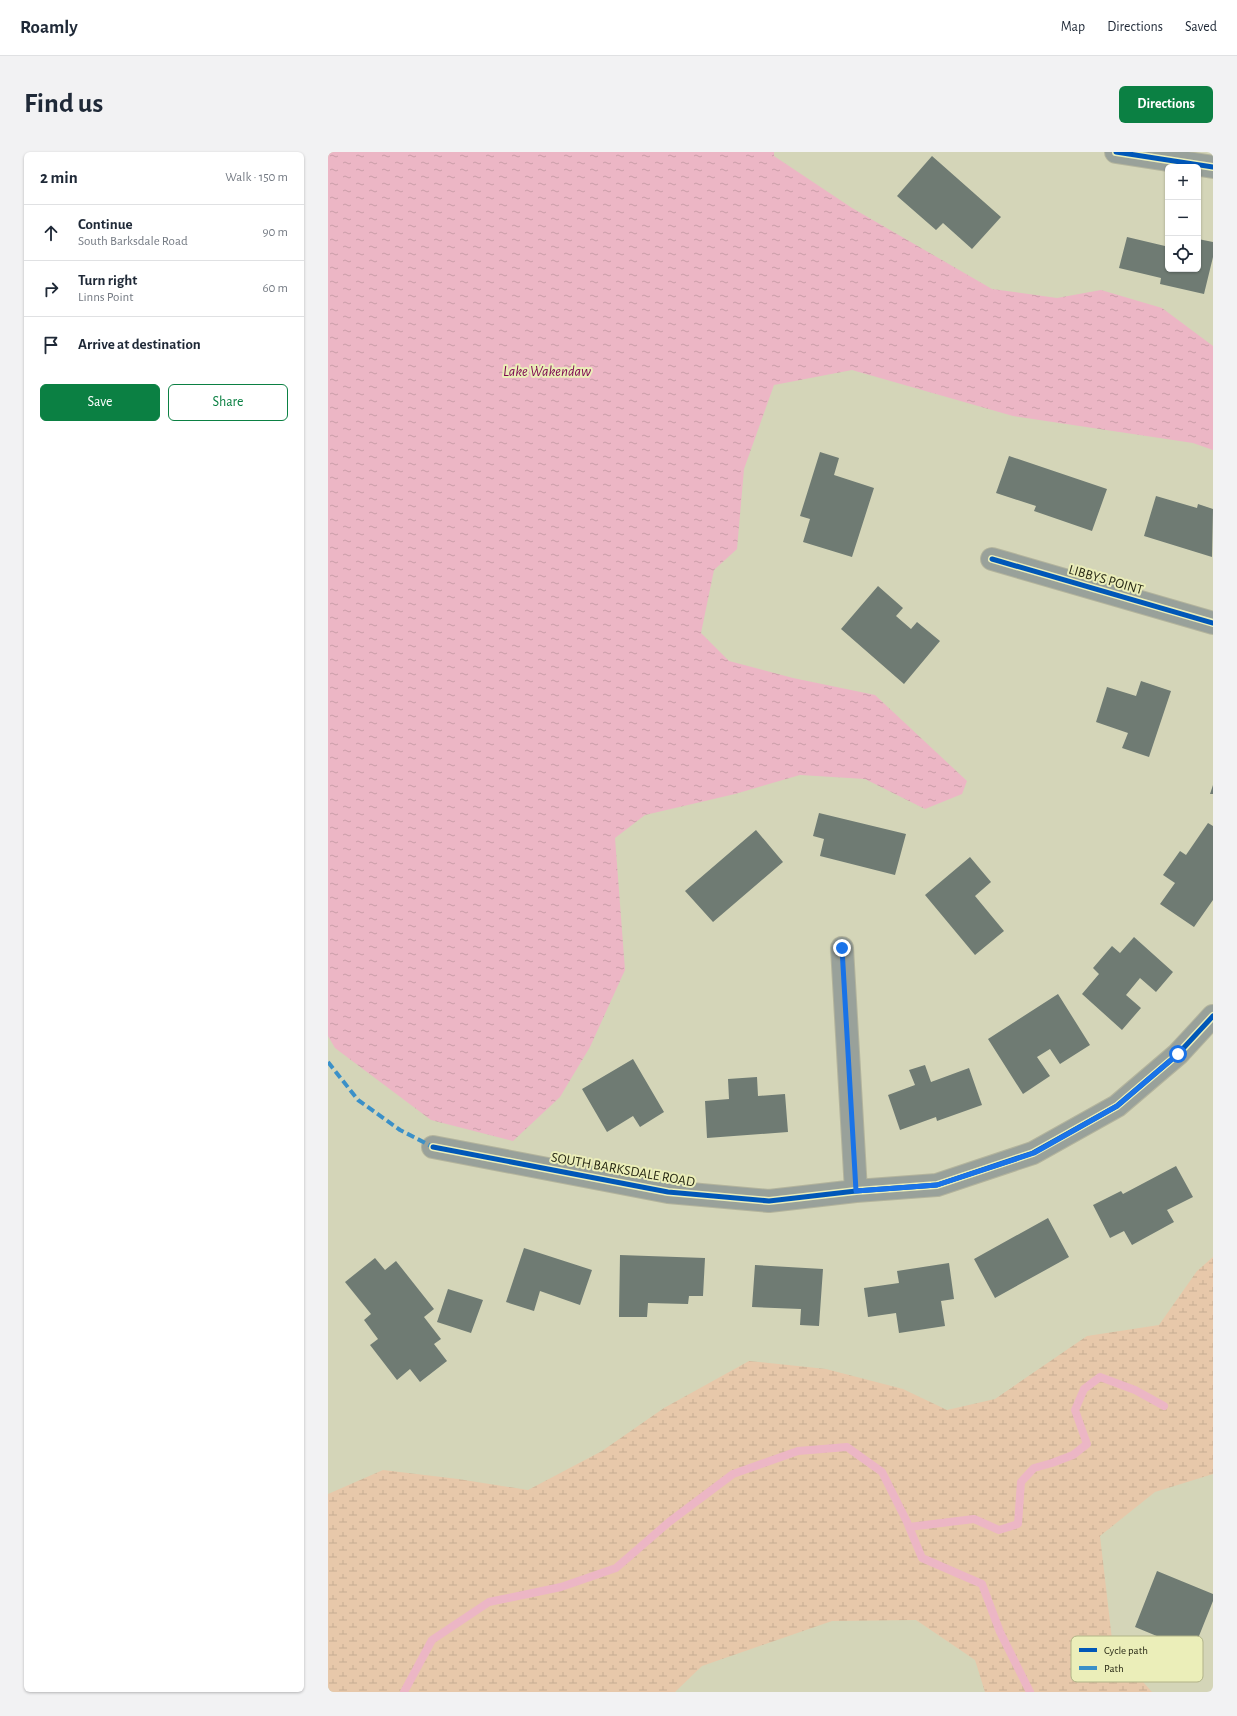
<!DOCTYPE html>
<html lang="en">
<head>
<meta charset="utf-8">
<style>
	body { margin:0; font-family:"Alegreya Sans",sans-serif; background:#f2f2f3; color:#1f2937 }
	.controls { position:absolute; right:12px; top:12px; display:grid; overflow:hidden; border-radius:6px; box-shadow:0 1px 3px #0004 }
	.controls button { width:36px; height:36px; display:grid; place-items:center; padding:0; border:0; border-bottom:1px solid #e0e1e3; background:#fff; color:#1f2937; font:20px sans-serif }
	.stop { position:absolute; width:12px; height:12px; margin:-9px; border:3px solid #1a73e8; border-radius:50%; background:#fff }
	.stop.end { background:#1a73e8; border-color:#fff; box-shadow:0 1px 4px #0008 }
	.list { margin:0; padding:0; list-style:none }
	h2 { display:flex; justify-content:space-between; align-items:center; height:52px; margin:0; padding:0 16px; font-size:17px }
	h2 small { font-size:13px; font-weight:400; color:#747a83 }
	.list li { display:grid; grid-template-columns:26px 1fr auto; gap:12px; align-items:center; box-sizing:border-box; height:56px; padding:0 16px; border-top:1px solid #e0e1e3 }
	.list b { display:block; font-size:15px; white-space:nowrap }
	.list p { margin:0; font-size:13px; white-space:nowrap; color:#747a83 }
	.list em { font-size:13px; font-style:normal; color:#747a83 }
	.actions { display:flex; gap:8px; padding:12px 16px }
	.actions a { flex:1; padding:9px 0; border:1px solid #0b8043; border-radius:6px; text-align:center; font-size:14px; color:#0b8043 }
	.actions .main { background:#0b8043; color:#fff }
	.icon { flex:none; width:22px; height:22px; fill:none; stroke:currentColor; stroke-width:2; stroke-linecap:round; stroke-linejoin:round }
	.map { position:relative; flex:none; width:885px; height:1540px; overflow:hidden; border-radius:6px }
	header { display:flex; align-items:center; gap:24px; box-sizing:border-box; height:56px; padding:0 20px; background:#fff; border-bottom:1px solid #e0e1e3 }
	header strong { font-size:19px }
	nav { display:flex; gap:22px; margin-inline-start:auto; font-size:14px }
	.intro { display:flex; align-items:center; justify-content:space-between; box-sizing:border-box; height:96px; padding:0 24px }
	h1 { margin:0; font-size:28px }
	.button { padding:10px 18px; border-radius:6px; background:#0b8043; color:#fff; font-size:14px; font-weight:700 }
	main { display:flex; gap:24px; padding:0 24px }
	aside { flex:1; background:#fff; border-radius:6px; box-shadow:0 1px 3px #0004 }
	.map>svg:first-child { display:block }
	.wetland { fill:url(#wetland-marsh) }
	.water { fill:url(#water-ripples) }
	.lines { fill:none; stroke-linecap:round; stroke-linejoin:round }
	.stream { stroke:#ecb6c5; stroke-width:8 }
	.building { fill:#6f7b73 }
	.minor-casing { stroke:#b3b49d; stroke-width:24 }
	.minor { stroke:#99a19a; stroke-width:22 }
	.quiet { stroke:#3b90c8; stroke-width:4; stroke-dasharray:8 4; stroke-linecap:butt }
	.cycleway-casing { stroke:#ebeeb9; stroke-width:8 }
	.cycleway { stroke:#0057b8; stroke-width:5 }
	.route { stroke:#1a73e8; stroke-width:5 }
	.labels { text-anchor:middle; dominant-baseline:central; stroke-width:4; stroke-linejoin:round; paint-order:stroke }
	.street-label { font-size:14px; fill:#292a16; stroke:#ebeeb9 }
	.water-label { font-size:15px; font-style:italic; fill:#7d0750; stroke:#ebeeb9 }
	.key { fill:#ebeeb9; stroke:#b1b388; stroke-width:1 }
	.key-label { font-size:11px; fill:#292a16 }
</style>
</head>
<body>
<header>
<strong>Roamly</strong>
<nav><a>Map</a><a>Directions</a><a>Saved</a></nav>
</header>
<div class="intro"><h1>Find us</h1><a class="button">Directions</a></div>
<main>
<aside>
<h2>2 min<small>Walk · 150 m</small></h2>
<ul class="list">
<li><svg class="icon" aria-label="ahead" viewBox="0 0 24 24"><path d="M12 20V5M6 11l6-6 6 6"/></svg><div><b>Continue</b><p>South Barksdale Road</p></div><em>90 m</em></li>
<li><svg class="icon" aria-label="right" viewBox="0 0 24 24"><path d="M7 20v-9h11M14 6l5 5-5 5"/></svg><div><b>Turn right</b><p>Linns Point</p></div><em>60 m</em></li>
<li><svg class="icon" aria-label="arrive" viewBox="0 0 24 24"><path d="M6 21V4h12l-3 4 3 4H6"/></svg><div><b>Arrive at destination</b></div></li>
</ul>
<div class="actions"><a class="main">Save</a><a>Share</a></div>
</aside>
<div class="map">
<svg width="885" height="1540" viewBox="0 0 885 1540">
	<defs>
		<pattern id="wetland-marsh" width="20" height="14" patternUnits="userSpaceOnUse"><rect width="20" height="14" fill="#e7c8aa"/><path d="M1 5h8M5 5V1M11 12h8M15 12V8" fill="none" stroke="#c6ac92"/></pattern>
		<pattern id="water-ripples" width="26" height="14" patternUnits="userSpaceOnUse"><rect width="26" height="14" fill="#ecb6c5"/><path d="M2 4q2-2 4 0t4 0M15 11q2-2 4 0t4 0" fill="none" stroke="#ca9da8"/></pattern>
	</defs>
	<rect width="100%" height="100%" fill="#d4d5b8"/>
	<path class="wetland" d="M 885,1105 L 885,1322 L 827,1340 L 772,1384 L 785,1496 L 824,1540 L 657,1540 L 647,1508 L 588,1468 L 504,1469 L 374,1514 L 347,1540 L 3,1540 L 0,1536 L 0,1342 L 55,1318 L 130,1327 L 200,1338 L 274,1299 L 336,1256 L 421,1209 L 498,1217 L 575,1237 L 619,1258 L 667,1247 L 759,1184 L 831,1173 L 869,1119 Z"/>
	<path class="water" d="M 0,0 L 446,0 L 446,4 L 524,56 L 664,137 L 729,146 L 773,138 L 834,156 L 885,194 L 885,298 L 865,291 L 685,264 L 524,218 L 446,233 L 416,317 L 409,397 L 386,418 L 373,481 L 401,509 L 465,526 L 547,543 L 639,629 L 634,642 L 597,657 L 537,627 L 472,623 L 407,642 L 317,663 L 287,686 L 297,818 L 262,895 L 232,945 L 185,989 L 103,968 L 7,896 L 0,884 Z"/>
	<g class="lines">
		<path class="stream" d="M 581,1375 L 646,1367 L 671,1378 L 690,1372 L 693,1330 L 706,1316 L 724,1311 L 745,1303 L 759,1292 L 747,1258 L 756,1237 L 772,1225 L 807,1238 L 836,1254
			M 76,1540 L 104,1488 L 161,1450 L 233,1435 L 288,1416 L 341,1370 L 405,1322 L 470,1299 L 519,1295 L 554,1320 L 579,1370 L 594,1406 L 654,1432 L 672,1480 L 702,1540"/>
	</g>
	<path class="building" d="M 604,4 L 673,65 L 644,97 L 615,71 L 608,78 L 569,44 Z
		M 840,84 L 840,117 L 870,117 L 870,87 L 885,90 L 885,105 L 876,142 L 832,132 L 833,126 L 791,116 L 799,85 L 837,94 Z
		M 492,300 L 511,306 L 506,323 L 546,336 L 524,405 L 475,390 L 482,367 L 472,364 Z
		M 681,304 L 779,337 L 764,379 L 706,359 L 708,354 L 668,341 Z
		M 828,344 L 869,356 L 870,352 L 885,357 L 884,405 L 816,384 Z
		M 550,434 L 575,456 L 568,464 L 583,477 L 589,470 L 612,489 L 576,532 L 513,477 Z
		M 813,529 L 843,539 L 821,605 L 794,596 L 800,581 L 768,570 L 779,535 L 808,544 Z
		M 885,633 L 885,642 L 882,642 Z
		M 491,661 L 578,682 L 567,723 L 492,704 L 496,687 L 485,684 Z
		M 880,671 L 885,674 L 885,748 L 866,775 L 832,752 L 847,731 L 835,723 L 852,699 L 858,703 Z
		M 428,678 L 455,710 L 385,770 L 357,739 Z
		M 642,705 L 663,730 L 647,744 L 676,779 L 647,803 L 597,743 Z
		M 806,785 L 845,820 L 828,840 L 812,826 L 798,843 L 813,856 L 794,878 L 754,842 L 771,822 L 765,816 L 784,794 L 792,801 Z
		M 730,842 L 762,893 L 732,912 L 722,897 L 709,905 L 722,924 L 695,942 L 660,887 Z
		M 305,907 L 336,960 L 312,975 L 305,964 L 279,980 L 254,937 Z
		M 597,913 L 603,930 L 641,916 L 654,953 L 609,969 L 608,965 L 572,978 L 560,943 L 587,933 L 581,918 Z
		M 429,925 L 430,944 L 457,942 L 460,980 L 379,986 L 377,949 L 401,947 L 400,927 Z
		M 848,1014 L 865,1045 L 839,1058 L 846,1070 L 804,1093 L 796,1079 L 782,1086 L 765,1053 L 793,1039 L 795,1042 Z
		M 720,1066 L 741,1105 L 667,1146 L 646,1107 Z
		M 196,1096 L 264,1118 L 252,1153 L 212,1139 L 206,1159 L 178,1150 Z
		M 292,1103 L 377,1106 L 375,1144 L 361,1144 L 360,1152 L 320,1151 L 319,1165 L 291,1165 Z
		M 47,1106 L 57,1118 L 68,1109 L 106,1157 L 96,1165 L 113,1187 L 106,1192 L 119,1209 L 92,1230 L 82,1217 L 69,1228 L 42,1193 L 50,1187 L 36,1168 L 43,1162 L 17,1130 Z
		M 621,1111 L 626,1147 L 613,1149 L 617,1174 L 571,1181 L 568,1161 L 540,1165 L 536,1136 L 571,1131 L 569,1119 Z
		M 427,1113 L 495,1117 L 491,1174 L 472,1173 L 473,1157 L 424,1155 Z
		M 120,1137 L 155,1148 L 143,1181 L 109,1170 Z
		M 829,1419 L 885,1442 L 885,1449 L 865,1499 L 807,1475 Z"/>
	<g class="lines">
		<g class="minor-casing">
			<path id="minor" d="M 788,0 L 885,15
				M 664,407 L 885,471
				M 514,796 L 528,1039
				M 105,995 L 340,1040 L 441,1049 L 528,1039 L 609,1033 L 705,1001 L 789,954 L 850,902 L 885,864"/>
		</g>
		<use href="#minor" class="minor"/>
		<path class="quiet" d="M 0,910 L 30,948 L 72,978 L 105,995"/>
		<g class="cycleway-casing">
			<path id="cycleway" d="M 788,0 L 885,15
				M 664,407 L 885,471
				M 105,995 L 340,1040 L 441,1049 L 528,1039 L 609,1033 L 705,1001 L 789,954 L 850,902 L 885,864"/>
		</g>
		<use href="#cycleway" class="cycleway"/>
	</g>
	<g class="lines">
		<path class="route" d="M 514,796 L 528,1039 L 609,1033 L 706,1001 L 789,954 L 850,902"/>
	</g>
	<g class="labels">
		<g class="street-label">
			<text transform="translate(778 428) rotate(16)">LIBBYS POINT</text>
			<text transform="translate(295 1018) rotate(10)">SOUTH BARKSDALE ROAD</text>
		</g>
		<g class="water-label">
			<text x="219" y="219">Lake Wakendaw</text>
		</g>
	</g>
	<rect x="743" y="1484" width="132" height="46" rx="6" class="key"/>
	<rect x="751" y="1496" width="18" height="4" fill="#0057b8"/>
	<rect x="751" y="1514" width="18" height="4" fill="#3b90c8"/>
	<g class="key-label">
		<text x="776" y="1502">Cycle path</text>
		<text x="776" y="1520">Path</text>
	</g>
</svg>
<div class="controls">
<button>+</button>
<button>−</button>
<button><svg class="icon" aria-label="locate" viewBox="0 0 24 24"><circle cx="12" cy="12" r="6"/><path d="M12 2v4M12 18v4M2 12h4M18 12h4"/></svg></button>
</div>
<div class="stop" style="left:850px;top:902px"></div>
<div class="stop end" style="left:514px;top:796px"></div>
</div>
</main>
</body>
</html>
